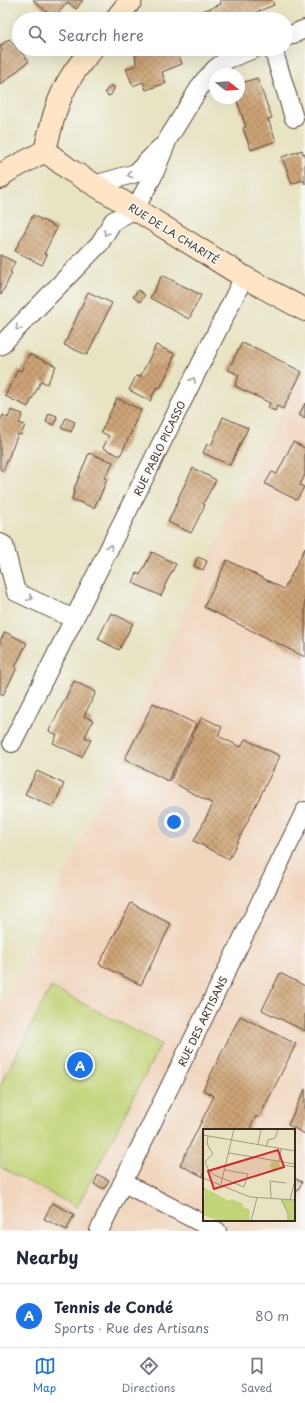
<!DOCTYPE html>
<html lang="en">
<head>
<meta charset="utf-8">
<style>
	body { margin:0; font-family:"Playpen Sans",sans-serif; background:#f6f6f7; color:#1f2937 }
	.compass { position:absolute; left:209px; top:68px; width:36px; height:36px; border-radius:50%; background:#fff; box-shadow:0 4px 16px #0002; rotate:107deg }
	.you { position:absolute; left:174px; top:822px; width:14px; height:14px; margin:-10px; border:3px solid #fff; border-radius:50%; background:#1a73e8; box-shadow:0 0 0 6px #1a73e833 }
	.badge { display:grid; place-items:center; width:26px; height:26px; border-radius:50%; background:#1a73e8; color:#fff; font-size:13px; font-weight:700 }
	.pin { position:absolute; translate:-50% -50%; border:2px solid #fff; box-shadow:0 1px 4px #0006 }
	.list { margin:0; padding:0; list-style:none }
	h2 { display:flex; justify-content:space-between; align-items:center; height:52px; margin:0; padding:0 16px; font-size:17px }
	h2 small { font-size:13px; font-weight:400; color:#747a83 }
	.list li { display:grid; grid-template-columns:26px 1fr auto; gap:12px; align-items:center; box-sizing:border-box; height:64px; padding:0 16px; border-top:1px solid #e0e1e3 }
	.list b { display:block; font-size:15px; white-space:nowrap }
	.list p { margin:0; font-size:13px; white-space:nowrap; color:#747a83 }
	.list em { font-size:13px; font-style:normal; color:#747a83 }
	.icon { flex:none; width:22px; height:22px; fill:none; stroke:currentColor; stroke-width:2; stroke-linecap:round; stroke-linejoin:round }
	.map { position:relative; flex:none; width:305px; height:1231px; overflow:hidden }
	.search { position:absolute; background:#fff; box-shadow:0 4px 16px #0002; left:12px; right:12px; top:12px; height:44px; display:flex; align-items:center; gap:10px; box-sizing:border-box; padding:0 14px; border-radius:22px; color:#747a83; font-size:15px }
	.sheet { height:116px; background:#fff }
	nav { display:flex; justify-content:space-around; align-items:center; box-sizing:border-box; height:56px; border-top:1px solid #e0e1e3; background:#fff; font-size:11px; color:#747a83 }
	nav a { display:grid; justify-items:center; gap:2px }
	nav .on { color:#1a73e8 }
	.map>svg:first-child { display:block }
	.built { fill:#f1d5bd; fill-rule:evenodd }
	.grass { fill:#c1d477; stroke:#7e7f4a }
	.building { fill:url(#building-cross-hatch) }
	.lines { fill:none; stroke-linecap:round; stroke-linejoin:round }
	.street-casing { stroke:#554637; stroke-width:20 }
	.secondary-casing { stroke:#554637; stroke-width:24 }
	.street { stroke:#fff; stroke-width:18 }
	.secondary { stroke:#fde5c5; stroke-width:22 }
	.oneway { stroke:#a79f9a }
	.labels { text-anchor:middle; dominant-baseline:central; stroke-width:3.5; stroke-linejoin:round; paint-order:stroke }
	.street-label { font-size:10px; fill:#3b2a1e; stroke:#f6f6f2 }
	.inset-road { fill:none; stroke:#a39981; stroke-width:1 }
	.view { fill:#d62828; fill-opacity:0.15; stroke:#d62828; stroke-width:2 }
	.inset-edge { fill:none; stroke:#3b2a1e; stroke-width:2 }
</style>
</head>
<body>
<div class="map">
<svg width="305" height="1231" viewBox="0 0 305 1231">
	<defs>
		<pattern id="building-cross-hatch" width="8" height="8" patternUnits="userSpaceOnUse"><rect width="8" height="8" fill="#cea477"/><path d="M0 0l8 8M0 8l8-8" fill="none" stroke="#a88661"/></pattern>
	</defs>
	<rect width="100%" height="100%" fill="#f6f6f2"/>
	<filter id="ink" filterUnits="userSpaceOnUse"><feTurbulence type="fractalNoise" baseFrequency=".025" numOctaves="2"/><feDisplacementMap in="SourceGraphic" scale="8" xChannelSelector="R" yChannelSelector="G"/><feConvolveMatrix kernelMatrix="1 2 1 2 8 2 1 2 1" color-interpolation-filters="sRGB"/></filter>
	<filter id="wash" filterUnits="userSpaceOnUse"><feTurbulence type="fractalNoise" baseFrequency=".012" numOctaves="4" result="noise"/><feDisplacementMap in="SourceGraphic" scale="16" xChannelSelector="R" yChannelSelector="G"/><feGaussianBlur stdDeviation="0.9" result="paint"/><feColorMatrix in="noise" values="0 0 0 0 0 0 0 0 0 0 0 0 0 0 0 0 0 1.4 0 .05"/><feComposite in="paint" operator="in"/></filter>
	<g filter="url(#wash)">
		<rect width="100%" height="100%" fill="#e8e3c3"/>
		<path class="built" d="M 305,365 L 305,1231 L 0,1231 L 0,1010 L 25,963 L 221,532 ZM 204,1130 L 294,1130 L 294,1220 L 204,1220 Z"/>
		<path class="grass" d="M 51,987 L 161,1044 L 77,1207 L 0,1167 L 0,1086 Z"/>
		<g id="blocks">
			<path class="building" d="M 33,0 L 83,0 L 76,9 L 68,2 L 53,18 Z
				M 220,0 L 272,0 L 274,5 L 242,18 L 243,19 L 192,19 L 191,16 L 221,4 Z
				M 9,39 L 29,61 L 0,85 L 0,53 L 2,51 L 0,46 Z
				M 147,49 L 183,49 L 177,51 L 182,64 L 162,72 L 166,83 L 146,90 L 143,82 L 133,86 L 126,69 L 137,65 L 135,57 L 137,53 Z
				M 257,78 L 272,118 L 268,119 L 276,141 L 251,150 L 243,128 L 246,127 L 236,98 L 239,98 L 239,84 Z
				M 110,86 L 114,87 L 114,89 L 111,95 L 108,96 L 105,92 Z
				M 302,150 L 303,154 L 305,153 L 305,184 L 303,180 L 292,184 L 282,157 Z
				M 33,215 L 57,228 L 44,254 L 47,255 L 42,265 L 15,251 Z
				M 0,255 L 15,262 L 10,272 L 12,273 L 1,295 L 0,294 Z
				M 162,275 L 201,295 L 189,319 L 150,298 Z
				M 138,290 L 145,295 L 140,302 L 133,297 Z
				M 88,292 L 112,303 L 87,355 L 64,345 Z
				M 242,343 L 253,348 L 254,347 L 302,372 L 283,409 L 277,406 L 275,411 L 268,408 L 270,403 L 235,386 L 239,375 L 228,370 Z
				M 156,345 L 175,354 L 171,364 L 172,364 L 160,388 L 157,387 L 150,401 L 129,390 L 136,376 L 140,377 Z
				M 29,354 L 56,366 L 47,384 L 41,381 L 28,407 L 5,396 L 18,369 L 21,371 Z
				M 117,398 L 141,410 L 131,431 L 132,431 L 120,456 L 103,448 L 109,436 L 101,432 Z
				M 305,403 L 305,418 L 299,415 Z
				M 11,410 L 23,414 L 19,423 L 25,425 L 21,435 L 18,434 L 3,471 L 0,469 L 0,422 L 3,415 L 8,418 Z
				M 49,413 L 57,416 L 54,425 L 46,422 Z
				M 223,417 L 248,428 L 230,465 L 203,453 L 207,444 L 211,446 Z
				M 66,418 L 75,422 L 71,432 L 61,428 Z
				M 293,442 L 305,448 L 305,475 L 300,485 L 304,487 L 297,500 L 265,484 L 272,472 L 277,474 Z
				M 89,453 L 113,462 L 108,473 L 106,474 L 104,478 L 107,479 L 99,499 L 98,499 L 94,508 L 72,499 L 75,489 L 74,489 Z
				M 193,468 L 216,480 L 203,504 L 205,505 L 191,533 L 168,522 L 179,499 L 178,498 Z
				M 305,548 L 305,657 L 204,607 L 227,560 L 284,589 Z
				M 152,552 L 176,564 L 164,587 L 165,588 L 161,596 L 133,583 L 137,573 L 140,575 Z
				M 198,557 L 207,561 L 203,570 L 194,566 Z
				M 111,613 L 133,623 L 119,650 L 98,639 Z
				M 5,632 L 27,643 L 15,667 L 17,668 L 3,695 L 0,693 L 0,641 Z
				M 74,681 L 96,692 L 84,716 L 93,720 L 85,737 L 91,740 L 82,757 L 53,743 L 57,735 L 49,731 Z
				M 153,703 L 196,724 L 168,781 L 125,759 Z
				M 202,717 L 222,727 L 218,736 L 241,747 L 245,739 L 280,756 L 229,859 L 194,841 L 213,804 L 170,781 Z
				M 37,771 L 64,784 L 53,807 L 25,794 Z
				M 131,903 L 171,924 L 141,985 L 99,964 Z
				M 280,973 L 305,986 L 305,1031 L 262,1010 Z
				M 240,1016 L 296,1044 L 259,1118 L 256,1116 L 249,1130 L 204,1130 L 204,1177 L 180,1165 L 214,1096 L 203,1090 Z
				M 305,1089 L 305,1134 L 288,1125 Z
				M 98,1175 L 109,1180 L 104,1189 L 94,1184 Z
				M 294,1178 L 302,1182 L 294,1197 Z
				M 52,1203 L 74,1214 L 67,1230 L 44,1219 Z"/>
		</g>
	</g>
	<g filter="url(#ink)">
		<use href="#blocks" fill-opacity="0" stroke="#554637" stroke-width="1"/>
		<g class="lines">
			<g class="street-casing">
				<path id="street" d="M 286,37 L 305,29
					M 273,49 L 294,118
					M 94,185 L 136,173 L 161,147
					M 0,346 L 100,243 L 113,221 L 135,209 L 153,176 L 168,139 L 203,82 L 215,69 L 228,59 L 254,49
					M 0,543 L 4,545 L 16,592 L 74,619 L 244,277
					M 12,743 L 74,619
					M 124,1183 L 217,1231
					M 99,1231 L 305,811"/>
			</g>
			<g class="secondary-casing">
				<path id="secondary" d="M 116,19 L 131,0
					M 45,151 L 70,170 L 135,209 L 244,277 L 305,310
					M 0,178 L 4,173 L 45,151 C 51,125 57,99 71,77 C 77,67 85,58 92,49"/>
			</g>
			<use href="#street" class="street"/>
			<use href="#secondary" class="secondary"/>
		</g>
		<defs><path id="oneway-chevron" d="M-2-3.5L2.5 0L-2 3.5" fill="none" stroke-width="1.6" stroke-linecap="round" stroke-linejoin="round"/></defs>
		<g class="oneway">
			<use href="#oneway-chevron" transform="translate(130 175) rotate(162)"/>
			<use href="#oneway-chevron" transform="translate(106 233) rotate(121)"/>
			<use href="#oneway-chevron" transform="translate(18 328) rotate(134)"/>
			<use href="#oneway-chevron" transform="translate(193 380) rotate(-64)"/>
			<use href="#oneway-chevron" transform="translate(110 547) rotate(-64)"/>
			<use href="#oneway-chevron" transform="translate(30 598) rotate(25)"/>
		</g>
	</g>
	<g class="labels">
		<g class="street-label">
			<text transform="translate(174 233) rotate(32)">RUE DE LA CHARITÉ</text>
			<text transform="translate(159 448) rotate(-64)">RUE PABLO PICASSO</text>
			<text transform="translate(202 1021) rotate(-64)">RUE DES ARTISANS</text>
		</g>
	</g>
	<g transform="translate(203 1129)">
		<rect width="92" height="92" fill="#e8e3c3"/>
		<path d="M67 37a5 5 0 1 1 10 0a5 5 0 1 1-10 0ZM 0,58 L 26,72 L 29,70 L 40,75 L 40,78 L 47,81 L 46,92 L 16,92 L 0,86 L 2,64 ZM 78,71 L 92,71 L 92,92 L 86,92 L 85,83 Z" fill="#c1d477"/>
		<path class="inset-road" d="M 0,6 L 92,22M 5,7 L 4,15 L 10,25 L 2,33 L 5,40 L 11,46 L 41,58 L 45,45 L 22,41M 55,16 L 58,0M 63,18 L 65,11 L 72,9 L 75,0M 26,24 L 92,35M 76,32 L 78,20M 81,33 L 80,36 L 92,38M 0,49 L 47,68 L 92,71M 18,55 L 31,0M 68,69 L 67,52 L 83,54M 78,70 L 85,84 L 85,92M 87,71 L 92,51M 48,92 L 54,69"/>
		<path class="view" d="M 75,21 L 81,38 L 11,60 L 5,42 Z"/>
		<rect width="92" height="92" class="inset-edge"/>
	</g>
</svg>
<svg class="compass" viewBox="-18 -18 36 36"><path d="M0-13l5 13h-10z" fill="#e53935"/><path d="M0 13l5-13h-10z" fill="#747a83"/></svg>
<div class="you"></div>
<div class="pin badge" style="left:80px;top:1065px">A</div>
<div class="search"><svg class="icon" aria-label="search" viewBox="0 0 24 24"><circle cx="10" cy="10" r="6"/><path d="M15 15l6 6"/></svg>Search here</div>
</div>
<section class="sheet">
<h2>Nearby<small></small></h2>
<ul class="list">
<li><span class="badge">A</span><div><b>Tennis de Condé</b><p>Sports · Rue des Artisans</p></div><em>80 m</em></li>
</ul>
</section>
<nav>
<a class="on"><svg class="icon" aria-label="map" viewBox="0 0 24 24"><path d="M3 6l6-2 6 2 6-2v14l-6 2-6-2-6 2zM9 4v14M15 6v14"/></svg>Map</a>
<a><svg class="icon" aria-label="directions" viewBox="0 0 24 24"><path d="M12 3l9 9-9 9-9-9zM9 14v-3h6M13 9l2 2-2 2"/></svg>Directions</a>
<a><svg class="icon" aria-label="saved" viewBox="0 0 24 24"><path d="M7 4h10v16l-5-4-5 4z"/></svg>Saved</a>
</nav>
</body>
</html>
